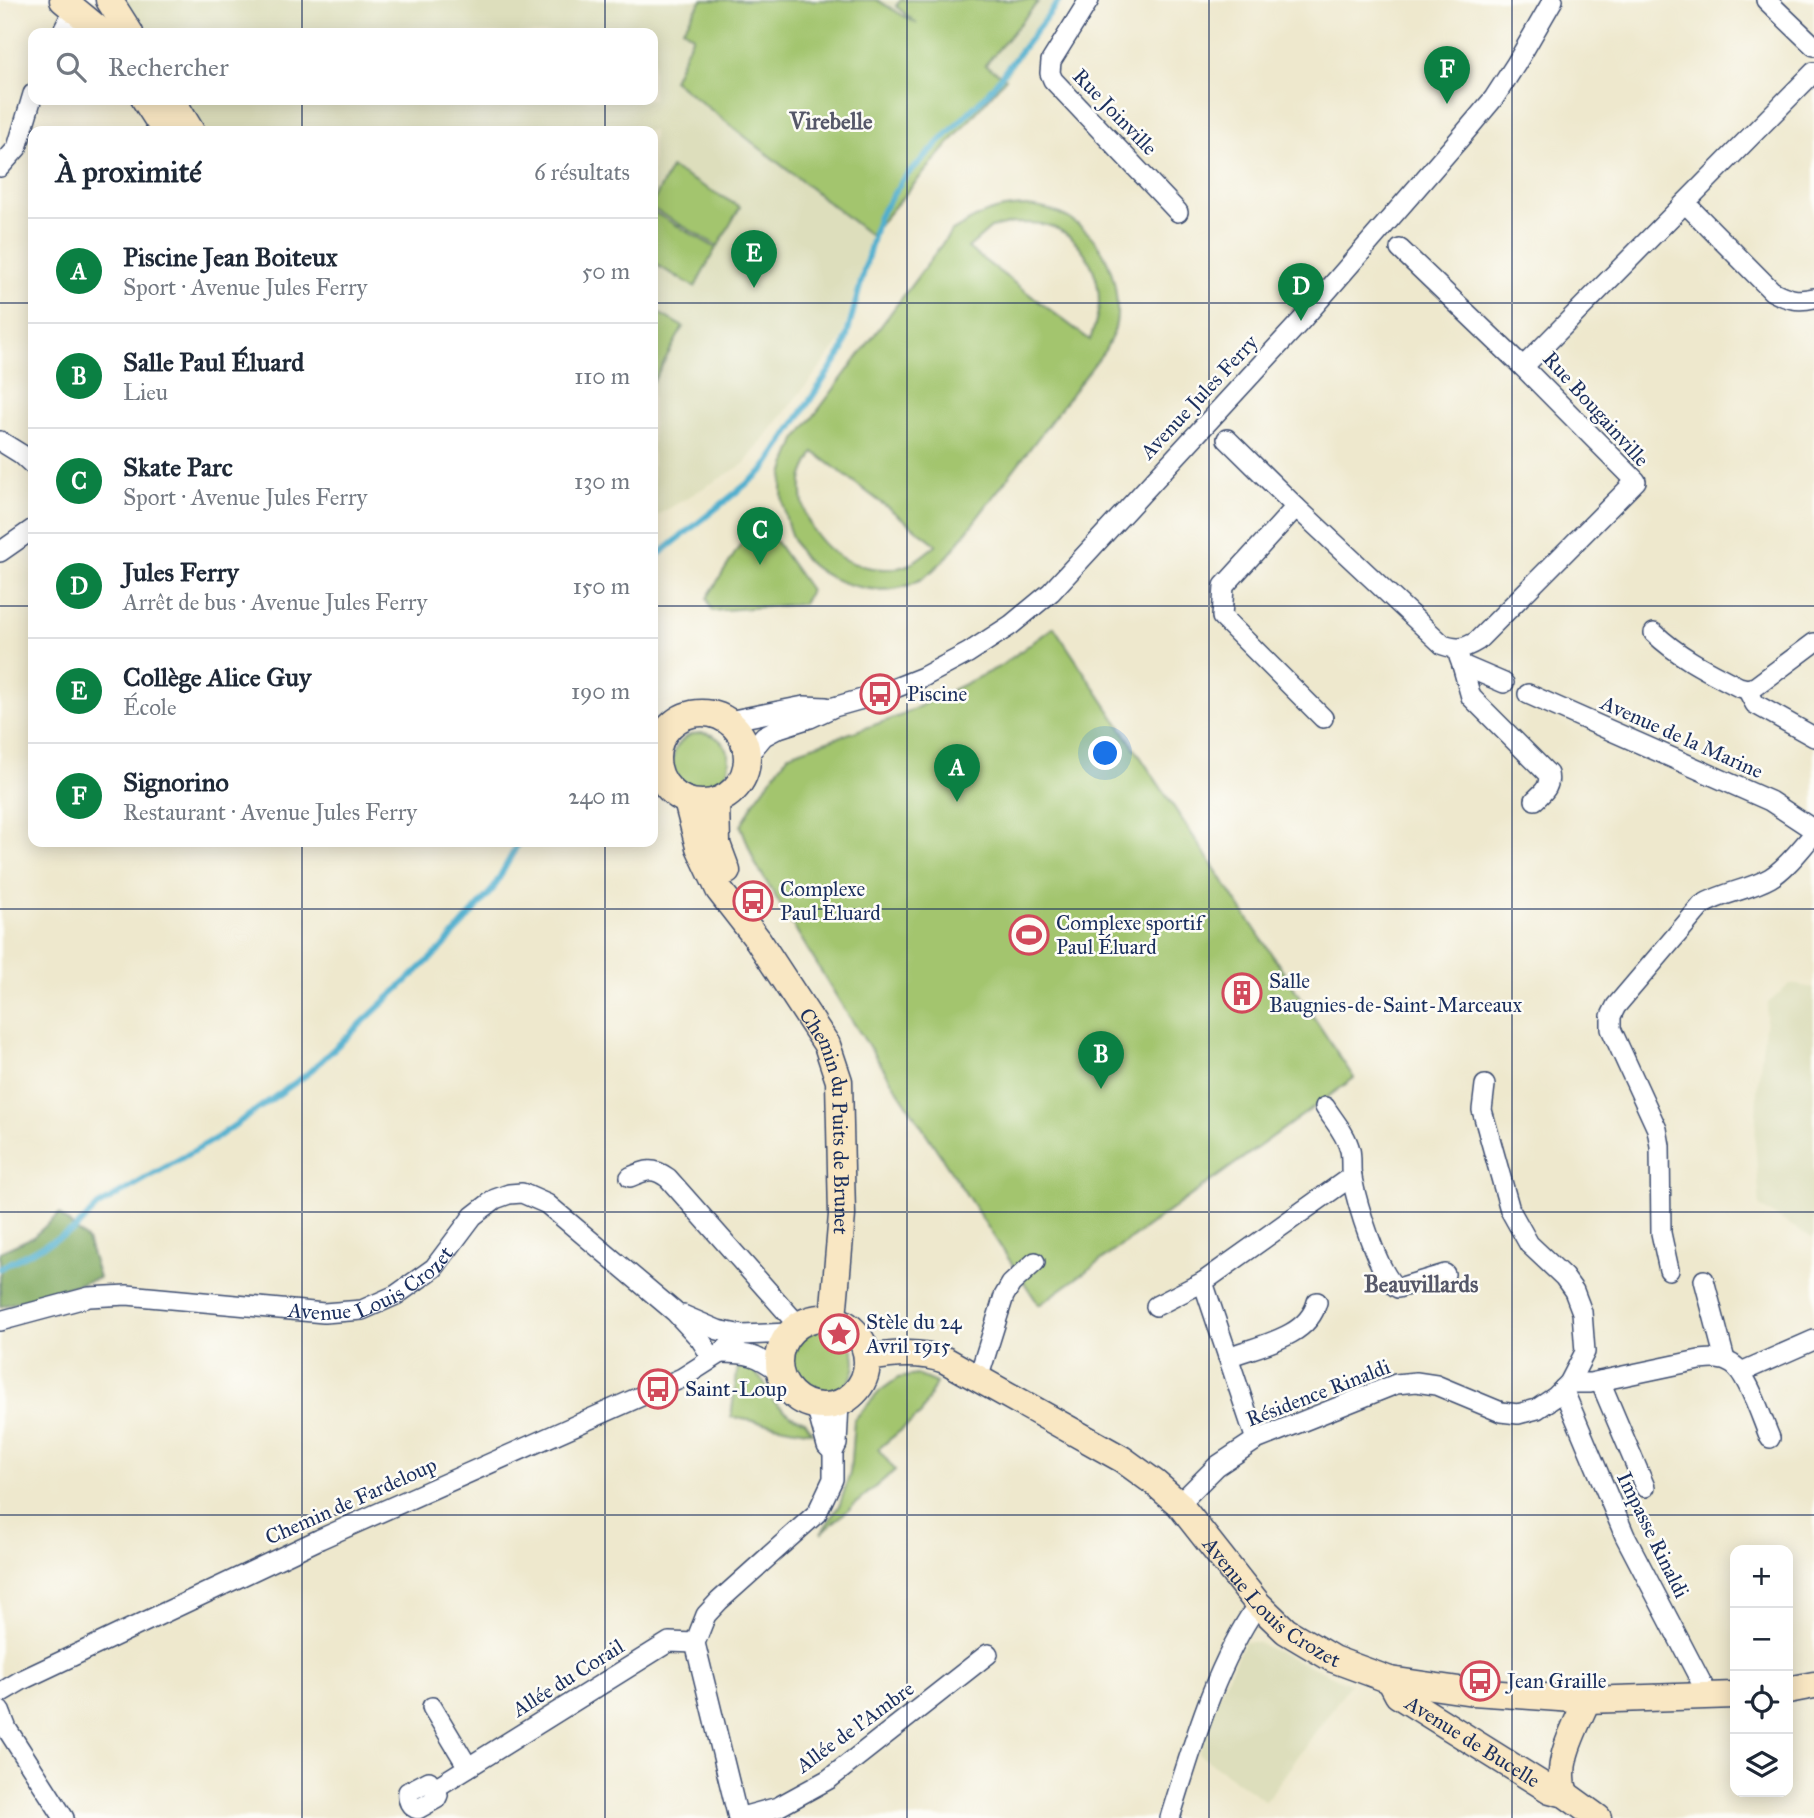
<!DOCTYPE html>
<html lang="fr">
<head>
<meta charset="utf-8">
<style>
	body { margin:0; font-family:"IM FELL Great Primer",serif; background:#f2f2f3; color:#1f2937 }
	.controls { position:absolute; right:21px; bottom:21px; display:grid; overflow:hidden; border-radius:14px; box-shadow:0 4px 18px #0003 }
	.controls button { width:63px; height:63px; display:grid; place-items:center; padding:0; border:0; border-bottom:2px solid #e0e1e3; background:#fff; color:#1f2937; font:35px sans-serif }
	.you { position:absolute; left:1106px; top:754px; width:24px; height:24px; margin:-18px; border:5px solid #fff; border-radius:50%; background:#1a73e8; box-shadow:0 0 0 10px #1a73e833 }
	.badge { display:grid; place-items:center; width:46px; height:46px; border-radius:50%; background:#0b8043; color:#fff; font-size:23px; font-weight:700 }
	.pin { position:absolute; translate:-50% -58px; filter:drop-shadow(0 2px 4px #0008) }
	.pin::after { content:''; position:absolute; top:37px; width:24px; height:21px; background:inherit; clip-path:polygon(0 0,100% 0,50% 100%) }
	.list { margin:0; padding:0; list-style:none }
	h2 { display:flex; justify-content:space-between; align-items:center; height:91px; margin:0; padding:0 28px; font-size:30px }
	h2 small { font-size:23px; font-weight:400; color:#747a83 }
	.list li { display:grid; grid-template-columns:46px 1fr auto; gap:21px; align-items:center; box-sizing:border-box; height:105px; padding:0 28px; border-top:2px solid #e0e1e3 }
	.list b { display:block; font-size:26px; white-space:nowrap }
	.list p { margin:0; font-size:23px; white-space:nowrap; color:#747a83 }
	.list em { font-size:23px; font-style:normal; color:#747a83 }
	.icon { flex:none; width:38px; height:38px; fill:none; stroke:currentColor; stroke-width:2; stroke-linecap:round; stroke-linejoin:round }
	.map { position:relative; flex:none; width:1814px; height:1818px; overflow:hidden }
	.search { position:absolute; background:#fff; box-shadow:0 4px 18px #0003; left:28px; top:28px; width:630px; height:77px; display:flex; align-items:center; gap:18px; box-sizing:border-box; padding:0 24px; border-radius:14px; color:#747a83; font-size:26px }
	.panel { position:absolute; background:#fff; box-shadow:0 4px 18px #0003; left:28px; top:126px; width:630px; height:721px; border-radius:14px }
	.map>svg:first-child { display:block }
	.built { fill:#dddebc }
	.green { fill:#a3c56e; stroke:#5f7a66; stroke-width:2; fill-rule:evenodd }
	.forest { fill:#82aa61; stroke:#4e6c60; stroke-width:2 }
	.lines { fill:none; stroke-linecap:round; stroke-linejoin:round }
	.stream { stroke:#4fafce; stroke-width:6 }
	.street-casing { stroke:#3b4b6f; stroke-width:22 }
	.secondary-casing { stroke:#3b4b6f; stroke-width:29 }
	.street { stroke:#fff; stroke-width:19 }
	.secondary { stroke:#f9e7c3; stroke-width:26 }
	.grid { fill:none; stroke:#1b2f5e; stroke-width:2; stroke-opacity:0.55 }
	.labels { text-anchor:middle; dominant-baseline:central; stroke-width:5; stroke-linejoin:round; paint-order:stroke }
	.street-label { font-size:21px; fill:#1b2f5e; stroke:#fdfcf7 }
	.poi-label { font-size:21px; fill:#1b2f5e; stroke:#fdfcf7; text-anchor:start }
	.neighbourhood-label { font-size:23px; font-weight:bold; fill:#565869; stroke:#fdfcf7 }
</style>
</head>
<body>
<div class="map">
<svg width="1814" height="1818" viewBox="0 0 1814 1818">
	<rect width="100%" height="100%" fill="#fdfcf7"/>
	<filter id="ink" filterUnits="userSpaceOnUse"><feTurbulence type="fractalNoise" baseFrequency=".0143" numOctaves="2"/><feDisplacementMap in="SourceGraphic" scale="14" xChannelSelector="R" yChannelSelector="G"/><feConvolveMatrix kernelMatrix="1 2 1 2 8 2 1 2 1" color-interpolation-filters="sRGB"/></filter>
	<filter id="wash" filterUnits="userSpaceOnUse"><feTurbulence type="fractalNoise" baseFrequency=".00686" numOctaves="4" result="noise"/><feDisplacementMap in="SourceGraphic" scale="28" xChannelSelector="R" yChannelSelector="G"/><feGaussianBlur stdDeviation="1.57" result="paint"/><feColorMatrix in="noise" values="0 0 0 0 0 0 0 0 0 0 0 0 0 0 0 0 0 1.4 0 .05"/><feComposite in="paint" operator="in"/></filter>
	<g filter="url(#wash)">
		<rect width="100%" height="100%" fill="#eee8cd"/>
		<path class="built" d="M 121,0 L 702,0 L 683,28 L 693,36 L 673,80 L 870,235 L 841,341 L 744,464 L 653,518 L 653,131 L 195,131 L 178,100 L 653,100 L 653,33 L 141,33 Z
			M 877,0 L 1058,0 L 1006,78 Z
			M 1790,984 L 1814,988 L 1814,1239 L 1760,1207 L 1755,1142 L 1757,1092 L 1768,1003 Z
			M 1244,1642 L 1256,1642 L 1350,1684 L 1266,1801 L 1198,1754 L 1217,1698 Z"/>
		<path class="green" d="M 702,0 L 877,0 L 917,24 L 896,6 L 901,0 L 1035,0 L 1038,2 L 985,65 L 1006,78 L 870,235 L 673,80 L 693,36 L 683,29 Z
			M 671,168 L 740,207 L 718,246 L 653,209 L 653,202 Z
			M 1026,206 C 1073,209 1107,241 1115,287 C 1117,301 1119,317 1114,331 C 1112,337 1108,344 1105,350 L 948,556 C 936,568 925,579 909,585 C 879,597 831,584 808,562 C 789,544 779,502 783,476 C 785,464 792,451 796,440 L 951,232 C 979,215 992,207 1026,206 ZM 1013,223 C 1022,223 1032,223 1041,224 C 1078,230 1099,267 1099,302 C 1099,314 1094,328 1090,340 L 968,248 L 991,228 ZM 814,452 L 936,544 L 936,545 C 928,551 919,559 910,564 C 897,570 880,570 867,567 C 826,559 799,524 802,482 C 802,472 810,461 814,452 Z
			M 653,212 L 716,248 L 695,287 L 653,263 Z
			M 653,310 L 683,327 L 653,382 Z
			M 744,539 L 774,539 L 810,590 L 803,604 L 712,611 L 707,598 Z
			M 1054,627 L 1354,1078 L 1039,1305 L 843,1007 L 755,863 L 741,826 L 754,802 L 789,754 L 900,716 L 999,667 Z
			M673 761a28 28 0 1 1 56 0a28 28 0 1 1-56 0Z
			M791 1362a32 32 0 1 1 64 0a32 32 0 1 1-64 0Z
			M 738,1366 L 753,1371 L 764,1382 L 773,1401 L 792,1416 L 805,1421 L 812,1432 L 731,1417 Z
			M 917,1375 L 936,1383 L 921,1414 L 878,1449 L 895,1470 L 821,1533 L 840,1504 L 850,1473 L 854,1420 L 880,1391 L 898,1378 Z"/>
		<path class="forest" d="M 59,1214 L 87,1240 L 99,1278 L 0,1307 L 0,1252 L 33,1237 Z"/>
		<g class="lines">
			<path class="stream" d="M 653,559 L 764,470 L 843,350 L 878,218 L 903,179 L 988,93 L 1060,0
				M 0,1268 L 74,1230 L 98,1206 L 218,1137 L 306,1075 L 443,947 L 493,889 L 519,842"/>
		</g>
	</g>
	<g filter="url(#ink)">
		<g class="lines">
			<g class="street-casing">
				<g id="street">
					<path d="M 1089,0 L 1051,61 L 1050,73 L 1053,80 L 1178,212"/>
					<path d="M 1766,0 L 1814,46"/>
					<path d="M 62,33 L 74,9"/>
					<path d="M 0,167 L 17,148 L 33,94"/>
					<path d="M 1685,203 L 1772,291 C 1787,299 1797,302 1814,298"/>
					<path d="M 1400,249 L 1523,367"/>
					<path d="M 1227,439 L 1296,507"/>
					<path d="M 0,441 L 21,454 L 33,465"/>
					<path d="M 0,552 L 33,529"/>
					<path d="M 1654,633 C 1679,657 1708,671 1739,687 L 1747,689 L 1755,687 L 1814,643"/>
					<path d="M 1459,657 L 1462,665 L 1504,683"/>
					<path d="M 1462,665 L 1471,697 L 1548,774 C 1551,787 1543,792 1535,800"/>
					<path d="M 1747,689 L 1755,704 L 1814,737"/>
					<path d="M 1528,694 L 1770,801 L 1814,830"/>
					<path d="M 1323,718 L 1222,617 L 1224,586 L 1296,507 L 1443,645 C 1457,650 1464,649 1477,641 L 1636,481 L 1523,367 L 1814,72"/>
					<path d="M 728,721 L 804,706 L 826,707"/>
					<path d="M 747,756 L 764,736 L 779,728 L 810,718 L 834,707 L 880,694 L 923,677 L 968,653 L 1011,625 L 1051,592 L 1301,321 L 1462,136 L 1494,98 L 1516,64 L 1553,0"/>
					<path d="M 1325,1107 C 1334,1121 1346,1134 1350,1150 C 1352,1159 1350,1169 1352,1178 C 1356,1199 1379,1280 1398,1288 L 1445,1274"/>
					<path d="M 630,1177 C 646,1170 653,1167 668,1178 L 798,1325"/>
					<path d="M 1669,1270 L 1661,1233 L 1660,1146 L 1657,1129 L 1611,1029 L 1611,1016 L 1616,1006 L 1702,905 C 1723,892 1749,890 1770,878 C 1787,868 1801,848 1814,834"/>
					<path d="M 1704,1280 L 1725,1360"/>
					<path d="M 1156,1306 L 1203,1282"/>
					<path d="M 683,1315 L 718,1330 L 742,1335"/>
					<path id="s1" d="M 0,1321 L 89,1297 L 127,1295 L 324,1313 L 362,1310 L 396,1295 L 434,1268 L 473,1216 L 495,1199 L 509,1194 L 522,1193 L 547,1204 L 675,1312 L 700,1339 L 712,1358"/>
					<path d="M 721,1353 C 749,1353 757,1355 780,1372"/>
					<path d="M 1228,1357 C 1259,1345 1308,1338 1317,1302"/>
					<path d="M 1741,1372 L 1814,1340"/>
					<path d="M 978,1379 L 1004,1296 L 1011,1284 L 1035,1262"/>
					<path d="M 1600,1381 L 1645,1487"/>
					<path d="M 1569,1383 L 1590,1383 L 1699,1360 C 1710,1359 1721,1357 1732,1364 C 1748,1373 1762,1420 1770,1438"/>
					<path d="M 1563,1389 L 1625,1536 L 1709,1697"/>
					<path d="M 816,1406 L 827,1446 L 833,1452"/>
					<path d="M 1256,1440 L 1203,1282 L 1352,1176"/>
					<path d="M 1179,1504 L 1217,1466 L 1256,1440 L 1396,1384 L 1416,1382 L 1436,1385 L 1501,1412 L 1518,1414 L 1537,1409 L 1555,1397 L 1569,1383 L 1585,1352 L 1582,1312 L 1574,1291 L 1564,1277 L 1529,1244 L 1510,1210 L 1482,1110 L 1485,1085"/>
					<path d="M 0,1693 L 22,1680 L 320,1539 L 682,1378 L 721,1353 L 742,1335 L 789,1333"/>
					<path d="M 432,1707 L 468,1767"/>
					<path d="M 0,1711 L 7,1729 L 64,1818"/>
					<path d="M 429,1781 L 438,1795 L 436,1799 L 418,1809 C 410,1807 407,1800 408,1792 Z"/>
					<path d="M 435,1788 L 669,1642 L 695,1643"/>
					<path d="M 738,1818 L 695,1643 L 706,1615 L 719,1601 L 817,1513 L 833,1479 L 833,1452 L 837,1444 L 839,1403"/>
					<path d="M 738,1818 L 778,1807 L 829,1779 L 988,1654"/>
					<path d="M 1170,1818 C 1193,1745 1214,1668 1258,1604"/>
				</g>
			</g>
			<g class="secondary-casing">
				<g id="secondary">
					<path d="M 63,0 L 103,33"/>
					<path d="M 109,0 L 130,33"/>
					<path d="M 145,100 L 165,131"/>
					<path d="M 172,100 L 191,131"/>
					<circle cx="702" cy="758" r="45"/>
					<path id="s2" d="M 687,801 L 699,847 L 719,890 L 758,940 L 827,1045 L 839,1081 L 842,1215 L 833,1318"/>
					<path d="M 716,801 L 717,844 L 727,871"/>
					<circle cx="823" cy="1362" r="44"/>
					<path id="s3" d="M 868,1358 C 894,1354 919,1351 945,1360 L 1122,1459 L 1155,1483 L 1179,1504 L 1258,1604 L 1286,1631 L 1333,1659 L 1390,1680 L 1473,1692 L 1587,1700 L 1735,1695"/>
					<path id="s4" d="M 1390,1680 L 1398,1695 L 1550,1790 L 1565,1794 L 1598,1818"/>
					<path d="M 1788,1690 L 1814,1685"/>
					<path d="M 1565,1794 C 1554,1762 1575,1729 1587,1700"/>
				</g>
			</g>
			<use href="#street" class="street"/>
			<use href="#secondary" class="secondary"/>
		</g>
	</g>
	<path class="grid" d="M 302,0 L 302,33M 605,0 L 605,33M 907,0 L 907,1818M 1209,0 L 1209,1818M 1512,0 L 1512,1818M 302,100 L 302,131M 605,100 L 605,131M 0,303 L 33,303M 653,303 L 1814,303M 0,606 L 33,606M 653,606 L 1814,606M 302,842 L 302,1818M 605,842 L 605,1818M 0,909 L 1814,909M 0,1212 L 1814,1212M 0,1515 L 1814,1515"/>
	<defs>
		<g id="bus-ring" transform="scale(2.0125)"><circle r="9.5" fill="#fdfcf7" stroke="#d1495b" stroke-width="1.5"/><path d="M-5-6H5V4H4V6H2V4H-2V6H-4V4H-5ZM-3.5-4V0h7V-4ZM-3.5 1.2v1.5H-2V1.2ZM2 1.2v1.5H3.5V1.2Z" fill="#d1495b"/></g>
		<g id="stadium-ring" transform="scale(2.0125)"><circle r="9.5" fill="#fdfcf7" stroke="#d1495b" stroke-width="1.5"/><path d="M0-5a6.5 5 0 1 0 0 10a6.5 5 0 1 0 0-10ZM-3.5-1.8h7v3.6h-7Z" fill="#d1495b"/></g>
		<g id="building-ring" transform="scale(2.0125)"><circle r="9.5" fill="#fdfcf7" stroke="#d1495b" stroke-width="1.5"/><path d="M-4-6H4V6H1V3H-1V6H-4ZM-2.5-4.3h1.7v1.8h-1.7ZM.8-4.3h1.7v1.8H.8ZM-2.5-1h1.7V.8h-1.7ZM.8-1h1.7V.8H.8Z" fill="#d1495b"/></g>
		<g id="sight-ring" transform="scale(2.0125)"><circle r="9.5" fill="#fdfcf7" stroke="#d1495b" stroke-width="1.5"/><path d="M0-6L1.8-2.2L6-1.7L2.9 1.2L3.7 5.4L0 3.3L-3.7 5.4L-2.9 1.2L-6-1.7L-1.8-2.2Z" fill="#d1495b"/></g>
	</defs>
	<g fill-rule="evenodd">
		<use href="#bus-ring" x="880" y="694"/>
		<use href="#bus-ring" x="753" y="901"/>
		<use href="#stadium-ring" x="1029" y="935"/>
		<use href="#building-ring" x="1242" y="993"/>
		<use href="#sight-ring" x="839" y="1334"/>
		<use href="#bus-ring" x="658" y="1389"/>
		<use href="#bus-ring" x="1480" y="1681"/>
	</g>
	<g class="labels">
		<g class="street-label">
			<text transform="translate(1115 112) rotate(46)">Rue Joinville</text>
			<text transform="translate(1199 397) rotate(-47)">Avenue Jules Ferry</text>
			<text transform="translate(1596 409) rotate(48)">Rue Bougainville</text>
			<text transform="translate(1682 737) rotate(24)">Avenue de la Marine</text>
			<text stroke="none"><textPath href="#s2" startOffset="359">Chemin du Puits de Brunet</textPath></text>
			<text stroke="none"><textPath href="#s1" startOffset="383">Avenue Louis Crozet</textPath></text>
			<text transform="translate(1318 1393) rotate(-21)">Résidence Rinaldi</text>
			<text transform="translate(351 1501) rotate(-24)">Chemin de Fardeloup</text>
			<text transform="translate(1653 1535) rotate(64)">Impasse Rinaldi</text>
			<text stroke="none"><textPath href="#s3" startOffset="490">Avenue Louis Crozet</textPath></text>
			<text transform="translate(568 1678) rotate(-32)">Allée du Corail</text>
			<text transform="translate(855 1727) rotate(-36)">Allée de l'Ambre</text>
			<text stroke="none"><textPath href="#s4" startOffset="105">Avenue de Bucelle</textPath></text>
		</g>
		<g class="poi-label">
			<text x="907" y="694">Piscine</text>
			<text x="780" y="889">Complexe<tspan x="780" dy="24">Paul Eluard</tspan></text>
			<text x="1056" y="923">Complexe sportif<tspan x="1056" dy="24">Paul Éluard</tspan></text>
			<text x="1269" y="981">Salle<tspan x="1269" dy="24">Baugnies-de-Saint-Marceaux</tspan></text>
			<text x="866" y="1322">Stèle du 24<tspan x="866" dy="24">Avril 1915</tspan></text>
			<text x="685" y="1389">Saint-Loup</text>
			<text x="1507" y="1681">Jean Graille</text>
		</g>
		<g class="neighbourhood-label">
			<text x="831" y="121">Virebelle</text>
			<text x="1421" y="1284">Beauvillards</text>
		</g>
	</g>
</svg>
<div class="controls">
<button>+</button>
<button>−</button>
<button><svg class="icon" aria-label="locate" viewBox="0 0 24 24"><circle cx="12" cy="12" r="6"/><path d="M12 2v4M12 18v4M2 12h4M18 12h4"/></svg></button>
<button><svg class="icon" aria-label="layers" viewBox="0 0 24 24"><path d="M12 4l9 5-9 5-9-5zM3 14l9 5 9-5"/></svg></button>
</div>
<div class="you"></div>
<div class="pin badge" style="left:957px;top:802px">A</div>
<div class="pin badge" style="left:1101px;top:1089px">B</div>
<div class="pin badge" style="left:760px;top:565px">C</div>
<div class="pin badge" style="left:1301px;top:321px">D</div>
<div class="pin badge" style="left:754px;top:288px">E</div>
<div class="pin badge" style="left:1447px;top:104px">F</div>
<div class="search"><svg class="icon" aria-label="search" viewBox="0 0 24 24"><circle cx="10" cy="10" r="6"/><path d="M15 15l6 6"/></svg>Rechercher</div>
<section class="panel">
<h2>À proximité<small>6 résultats</small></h2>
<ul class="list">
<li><span class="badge">A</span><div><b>Piscine Jean Boiteux</b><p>Sport · Avenue Jules Ferry</p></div><em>50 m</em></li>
<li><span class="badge">B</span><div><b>Salle Paul Éluard</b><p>Lieu</p></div><em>110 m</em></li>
<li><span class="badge">C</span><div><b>Skate Parc</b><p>Sport · Avenue Jules Ferry</p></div><em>130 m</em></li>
<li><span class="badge">D</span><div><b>Jules Ferry</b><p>Arrêt de bus · Avenue Jules Ferry</p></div><em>150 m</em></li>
<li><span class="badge">E</span><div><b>Collège Alice Guy</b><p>École</p></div><em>190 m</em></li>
<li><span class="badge">F</span><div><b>Signorino</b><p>Restaurant · Avenue Jules Ferry</p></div><em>240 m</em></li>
</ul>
</section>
</div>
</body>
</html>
